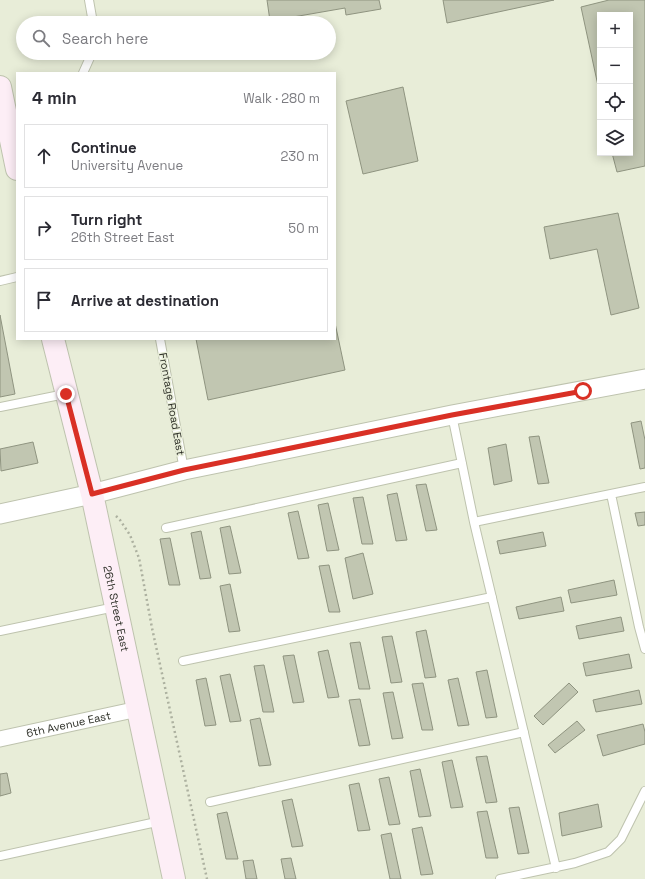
<!DOCTYPE html>
<html lang="en">
<head>
<meta charset="utf-8">
<style>
	body { margin:0; font-family:"Space Grotesk",sans-serif; background:#f2f2f3; color:#2b2b33 }
	.controls { position:absolute; right:12px; top:12px; display:grid; overflow:hidden; border-radius:0px; box-shadow:0 2px 10px #0003 }
	.controls button { width:36px; height:36px; display:grid; place-items:center; padding:0; border:0; border-bottom:1px solid #e1e1e2; background:#fff; color:#2b2b33; font:20px sans-serif }
	.stop { position:absolute; width:12px; height:12px; margin:-9px; border:3px solid #d93025; border-radius:50%; background:#fff }
	.stop.end { background:#d93025; border-color:#fff; box-shadow:0 1px 4px #0008 }
	.list { margin:0; padding:0; list-style:none }
	h2 { display:flex; justify-content:space-between; align-items:center; height:52px; margin:0; padding:0 16px; font-size:17px }
	h2 small { font-size:13px; font-weight:400; color:#7c7c81 }
	.list li { display:grid; grid-template-columns:26px 1fr auto; gap:12px; align-items:center; box-sizing:border-box; height:64px; margin:0 8px 8px; padding:0 8px; border:1px solid #e1e1e2; border-radius:0px }
	.list b { display:block; font-size:15px; white-space:nowrap }
	.list p { margin:0; font-size:13px; white-space:nowrap; color:#7c7c81 }
	.list em { font-size:13px; font-style:normal; color:#7c7c81 }
	.icon { flex:none; width:22px; height:22px; fill:none; stroke:currentColor; stroke-width:2; stroke-linecap:round; stroke-linejoin:round }
	.map { position:relative; flex:none; width:645px; height:879px; overflow:hidden }
	.search { position:absolute; background:#fff; box-shadow:0 2px 10px #0003; left:16px; top:16px; width:320px; height:44px; display:flex; align-items:center; gap:10px; box-sizing:border-box; padding:0 14px; border-radius:22px; color:#7c7c81; font-size:15px }
	.panel { position:absolute; background:#fff; box-shadow:0 2px 10px #0003; left:16px; top:72px; width:320px; height:268px; border-radius:0px }
	.map>svg:first-child { display:block }
	.building { fill:#c1c6b1; stroke:#8f9480 }
	.lines { fill:none; stroke-linecap:round; stroke-linejoin:round }
	.service-casing { stroke:#bec3ae; stroke-width:10 }
	.minor-casing { stroke:#bec3ae; stroke-width:17 }
	.tertiary-casing { stroke:#bec3ae; stroke-width:21 }
	.secondary-casing { stroke:#bec3ae; stroke-width:24 }
	.path { stroke:#adb1a0; stroke-width:2.5; stroke-dasharray:2 3; stroke-linecap:butt }
	.service { stroke:#fff; stroke-width:8 }
	.minor { stroke:#fff; stroke-width:15 }
	.tertiary { stroke:#fff; stroke-width:19 }
	.secondary { stroke:#fdeef6; stroke-width:22 }
	.route { stroke:#d93025; stroke-width:5 }
	.labels { text-anchor:middle; dominant-baseline:central; stroke-width:3; stroke-linejoin:round; paint-order:stroke }
	.street-label { font-size:11px; fill:#2b2d25; stroke:#e8edd8 }
</style>
</head>
<body>
<div class="map">
<svg width="645" height="879" viewBox="0 0 645 879">
	<rect width="100%" height="100%" fill="#e8edd8"/>
	<path class="building" d="M 267,0 L 379,0 L 381,9 L 346,15 L 345,8 L 270,21 Z
		M 443,0 L 554,0 L 447,23 Z
		M 609,0 L 645,0 L 645,166 L 617,172 L 612,153 L 630,153 L 630,15 L 600,15 L 600,95 L 581,7 Z
		M 403,87 L 418,161 L 363,174 L 346,101 Z
		M 618,213 L 639,308 L 611,315 L 597,249 L 550,259 L 544,227 Z
		M 0,315 L 15,394 L 0,397 Z
		M 335,323 L 345,370 L 208,400 L 196,339 L 335,339 Z
		M 641,421 L 645,440 L 645,468 L 640,469 L 631,423 Z
		M 539,436 L 549,483 L 538,484 L 529,437 Z
		M 33,442 L 38,463 L 1,471 L 0,449 Z
		M 506,444 L 512,481 L 494,485 L 488,448 Z
		M 426,484 L 437,530 L 426,531 L 416,485 Z
		M 397,493 L 407,540 L 396,541 L 387,495 Z
		M 363,497 L 373,544 L 362,544 L 353,498 Z
		M 328,503 L 339,550 L 327,551 L 318,505 Z
		M 298,511 L 309,558 L 298,559 L 288,513 Z
		M 645,512 L 645,525 L 638,526 L 635,513 Z
		M 230,526 L 241,573 L 229,574 L 220,528 Z
		M 201,531 L 211,578 L 200,579 L 191,533 Z
		M 543,532 L 546,546 L 500,554 L 497,541 Z
		M 170,538 L 180,585 L 169,585 L 160,539 Z
		M 363,553 L 373,594 L 353,599 L 345,558 Z
		M 329,565 L 340,612 L 329,612 L 319,566 Z
		M 614,580 L 617,595 L 571,603 L 568,590 Z
		M 230,584 L 240,631 L 229,632 L 220,586 Z
		M 561,597 L 564,611 L 519,619 L 516,607 Z
		M 621,617 L 624,631 L 579,639 L 576,626 Z
		M 426,630 L 436,677 L 425,678 L 416,632 Z
		M 392,636 L 402,682 L 391,683 L 382,637 Z
		M 360,642 L 370,689 L 359,689 L 350,643 Z
		M 328,650 L 339,697 L 328,698 L 318,652 Z
		M 629,654 L 632,668 L 586,676 L 583,663 Z
		M 294,655 L 304,702 L 293,703 L 283,656 Z
		M 264,665 L 274,712 L 263,712 L 254,666 Z
		M 487,670 L 497,717 L 486,718 L 476,672 Z
		M 230,674 L 241,721 L 230,722 L 220,676 Z
		M 206,678 L 216,725 L 205,726 L 196,680 Z
		M 458,678 L 469,725 L 458,726 L 448,680 Z
		M 423,683 L 433,730 L 422,730 L 412,684 Z
		M 569,683 L 578,692 L 543,725 L 534,716 Z
		M 639,690 L 642,704 L 596,712 L 593,700 Z
		M 393,692 L 403,738 L 392,739 L 383,693 Z
		M 360,699 L 370,745 L 359,746 L 349,700 Z
		M 260,718 L 271,765 L 259,766 L 250,720 Z
		M 577,721 L 585,730 L 555,753 L 548,745 Z
		M 643,724 L 645,732 L 645,744 L 603,756 L 597,735 Z
		M 487,756 L 497,802 L 486,803 L 476,757 Z
		M 452,760 L 463,807 L 451,808 L 442,762 Z
		M 420,769 L 431,816 L 419,817 L 410,771 Z
		M 7,773 L 11,793 L 0,796 L 0,774 Z
		M 389,777 L 400,824 L 389,825 L 379,779 Z
		M 359,783 L 370,830 L 358,831 L 349,785 Z
		M 292,799 L 303,846 L 292,847 L 282,801 Z
		M 598,804 L 602,827 L 562,836 L 559,813 Z
		M 519,807 L 529,853 L 518,854 L 509,808 Z
		M 487,811 L 498,858 L 486,858 L 477,812 Z
		M 227,812 L 238,859 L 226,859 L 217,814 Z
		M 422,827 L 433,874 L 421,875 L 412,829 Z
		M 391,833 L 401,879 L 390,879 L 381,835 Z
		M 291,858 L 296,879 L 285,879 L 281,859 Z
		M 253,860 L 257,879 L 246,879 L 243,861 Z"/>
	<g class="lines">
		<g class="service-casing">
			<path id="service" d="M 89,0 L 93,23
				M 83,73 L 92,53
				M 0,281 L 17,277
				M 160,339 L 184,470
				M 0,407 L 65,394
				M 452,415 L 474,522 L 556,868
				M 611,494 L 639,627 L 645,649
				M 474,522 L 645,487
				M 166,528 L 462,463
				M 0,631 L 115,607
				M 183,661 L 492,597
				M 210,802 L 524,732
				M 0,856 L 161,821
				M 500,879 L 575,863 L 608,852 L 621,839 L 645,791"/>
		</g>
		<g class="minor-casing">
			<g id="minor">
				<path id="s1" d="M 0,739 L 138,709"/>
			</g>
		</g>
		<g class="tertiary-casing">
			<path id="tertiary" d="M 0,514 L 92,494 L 184,470 L 452,415 L 645,379"/>
		</g>
		<g class="secondary-casing">
			<g id="secondary">
				<path d="M 0,87 L 17,169"/>
				<path id="s2" d="M 53,339 L 92,494 L 174,879"/>
			</g>
		</g>
		<path class="path" d="M 116,516 L 120,520 L 130,535 L 139,558 L 152,628 L 207,879"/>
		<use href="#service" class="service"/>
		<use href="#minor" class="minor"/>
		<use href="#tertiary" class="tertiary"/>
		<use href="#secondary" class="secondary"/>
	</g>
	<g class="lines">
		<path class="route" d="M 66,394 L 92,494 L 184,470 L 452,415 L 583,391"/>
	</g>
	<g class="labels">
		<g class="street-label">
			<text transform="translate(172 404) rotate(80)">Frontage Road East</text>
			<text stroke="none"><textPath href="#s2" startOffset="277">26th Street East</textPath></text>
			<text stroke="none"><textPath href="#s1" startOffset="70">6th Avenue East</textPath></text>
		</g>
	</g>
</svg>
<div class="controls">
<button>+</button>
<button>−</button>
<button><svg class="icon" aria-label="locate" viewBox="0 0 24 24"><circle cx="12" cy="12" r="6"/><path d="M12 2v4M12 18v4M2 12h4M18 12h4"/></svg></button>
<button><svg class="icon" aria-label="layers" viewBox="0 0 24 24"><path d="M12 4l9 5-9 5-9-5zM3 14l9 5 9-5"/></svg></button>
</div>
<div class="stop" style="left:583px;top:391px"></div>
<div class="stop end" style="left:66px;top:394px"></div>
<div class="search"><svg class="icon" aria-label="search" viewBox="0 0 24 24"><circle cx="10" cy="10" r="6"/><path d="M15 15l6 6"/></svg>Search here</div>
<section class="panel">
<h2>4 min<small>Walk · 280 m</small></h2>
<ul class="list">
<li><svg class="icon" aria-label="ahead" viewBox="0 0 24 24"><path d="M12 20V5M6 11l6-6 6 6"/></svg><div><b>Continue</b><p>University Avenue</p></div><em>230 m</em></li>
<li><svg class="icon" aria-label="right" viewBox="0 0 24 24"><path d="M7 20v-9h11M14 6l5 5-5 5"/></svg><div><b>Turn right</b><p>26th Street East</p></div><em>50 m</em></li>
<li><svg class="icon" aria-label="arrive" viewBox="0 0 24 24"><path d="M6 21V4h12l-3 4 3 4H6"/></svg><div><b>Arrive at destination</b></div></li>
</ul>
</section>
</div>
</body>
</html>
